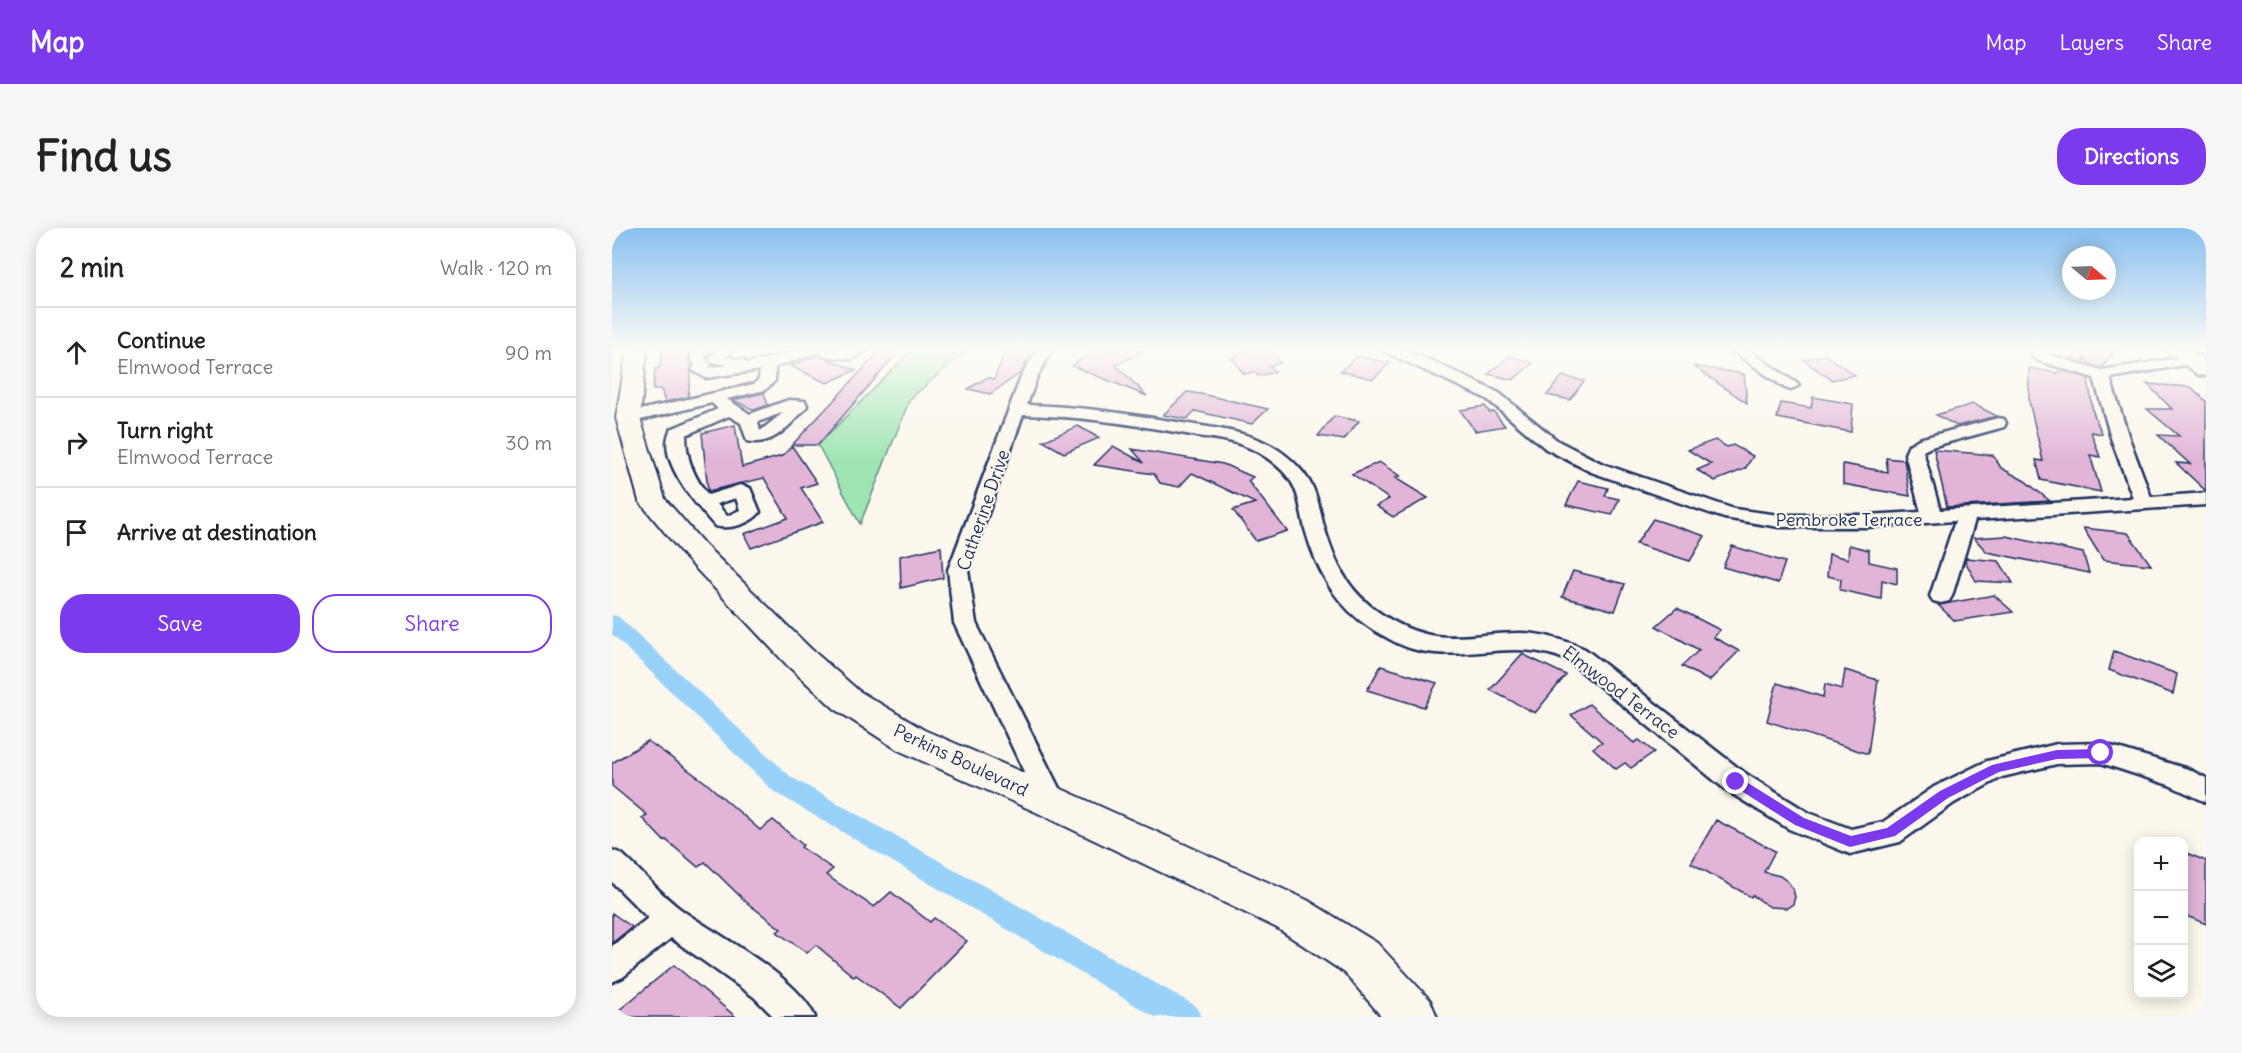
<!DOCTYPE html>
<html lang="en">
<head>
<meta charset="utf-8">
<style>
	body { margin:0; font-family:Delius,sans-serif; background:#f6f6f6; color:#222 }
	.controls { position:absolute; right:18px; bottom:18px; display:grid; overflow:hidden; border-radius:12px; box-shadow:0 3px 15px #0003 }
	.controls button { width:54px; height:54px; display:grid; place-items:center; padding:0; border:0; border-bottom:2px solid #e0e0e0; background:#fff; color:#222; font:30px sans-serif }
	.compass { position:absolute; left:1450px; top:18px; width:54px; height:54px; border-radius:50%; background:#fff; box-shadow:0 3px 15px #0003; rotate:109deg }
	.stop { position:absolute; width:18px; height:18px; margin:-14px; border:4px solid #7c3aed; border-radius:50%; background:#fff }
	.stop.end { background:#7c3aed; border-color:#fff; box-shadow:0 2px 6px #0008 }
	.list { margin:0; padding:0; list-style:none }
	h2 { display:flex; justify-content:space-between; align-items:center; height:78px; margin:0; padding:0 24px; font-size:26px }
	h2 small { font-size:20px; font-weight:400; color:#767676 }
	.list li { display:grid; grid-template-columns:39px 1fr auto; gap:18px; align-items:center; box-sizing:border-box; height:90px; padding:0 24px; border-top:2px solid #e0e0e0 }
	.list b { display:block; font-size:22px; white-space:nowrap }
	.list p { margin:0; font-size:20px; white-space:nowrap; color:#767676 }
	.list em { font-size:20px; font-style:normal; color:#767676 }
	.actions { display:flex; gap:12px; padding:18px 24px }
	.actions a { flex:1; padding:14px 0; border:2px solid #7c3aed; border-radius:24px; text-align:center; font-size:21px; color:#7c3aed }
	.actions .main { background:#7c3aed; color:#fff }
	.icon { flex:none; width:33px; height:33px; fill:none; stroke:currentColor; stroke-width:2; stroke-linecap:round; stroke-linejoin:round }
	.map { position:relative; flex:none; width:1594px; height:789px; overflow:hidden; border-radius:24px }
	header { display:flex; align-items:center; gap:36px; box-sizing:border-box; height:84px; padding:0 30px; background:#7c3aed; color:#fff }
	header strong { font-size:28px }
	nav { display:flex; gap:33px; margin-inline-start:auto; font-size:21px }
	.intro { display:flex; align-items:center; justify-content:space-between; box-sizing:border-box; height:144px; padding:0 36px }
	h1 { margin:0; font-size:42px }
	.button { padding:15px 27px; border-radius:24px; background:#7c3aed; color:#fff; font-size:21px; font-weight:700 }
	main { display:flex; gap:36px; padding:0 36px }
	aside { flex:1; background:#fff; border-radius:24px; box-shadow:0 3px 15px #0003 }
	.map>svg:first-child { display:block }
	.green { fill:#9fe5b2; stroke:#5d8a88; stroke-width:1.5 }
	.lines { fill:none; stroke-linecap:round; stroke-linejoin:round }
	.canal { fill:#99d2f9; fill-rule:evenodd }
	.building { fill:#e1b4d8; stroke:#1b2f5e; stroke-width:1.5 }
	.street-casing { stroke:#1b2f5e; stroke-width:5 }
	.secondary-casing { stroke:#1b2f5e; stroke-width:4 }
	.street { fill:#fbf7ec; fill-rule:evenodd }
	.secondary { fill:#fbf7ec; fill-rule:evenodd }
	.route { fill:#7c3aed }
	.labels { text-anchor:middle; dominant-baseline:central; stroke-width:4.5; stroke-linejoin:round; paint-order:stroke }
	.street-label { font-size:18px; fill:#1b2f5e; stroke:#fbf7ec }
</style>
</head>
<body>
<header>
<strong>Map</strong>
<nav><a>Map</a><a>Layers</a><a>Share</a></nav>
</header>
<div class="intro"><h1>Find us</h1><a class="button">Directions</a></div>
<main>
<aside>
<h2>2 min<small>Walk · 120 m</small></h2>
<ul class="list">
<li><svg class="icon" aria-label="ahead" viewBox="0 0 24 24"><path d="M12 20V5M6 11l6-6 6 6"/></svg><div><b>Continue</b><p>Elmwood Terrace</p></div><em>90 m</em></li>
<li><svg class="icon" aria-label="right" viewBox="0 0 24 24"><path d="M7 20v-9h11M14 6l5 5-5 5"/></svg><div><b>Turn right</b><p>Elmwood Terrace</p></div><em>30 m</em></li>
<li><svg class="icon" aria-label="arrive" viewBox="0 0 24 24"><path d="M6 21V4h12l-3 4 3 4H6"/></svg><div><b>Arrive at destination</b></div></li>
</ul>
<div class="actions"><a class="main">Save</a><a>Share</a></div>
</aside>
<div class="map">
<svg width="1594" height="789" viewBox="0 0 1594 789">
	<rect width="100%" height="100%" fill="#fbf7ec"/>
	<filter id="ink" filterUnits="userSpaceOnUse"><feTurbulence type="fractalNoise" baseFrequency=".0167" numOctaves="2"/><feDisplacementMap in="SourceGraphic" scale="12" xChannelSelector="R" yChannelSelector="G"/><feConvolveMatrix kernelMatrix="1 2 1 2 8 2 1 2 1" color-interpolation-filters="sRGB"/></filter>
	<g filter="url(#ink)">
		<path class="green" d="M 300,122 L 355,122 L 298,171 L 248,296 L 206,217 Z"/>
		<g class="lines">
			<path class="canal" d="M 0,387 L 7,389 L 179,549 L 584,778 L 589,789 L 543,789 L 161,563 L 0,406 Z"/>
		</g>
		<path class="building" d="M 51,122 L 80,122 L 76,131 L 80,137 L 76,169 L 53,174 L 49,161 L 41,162 L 43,141 L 47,140 Z
			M 269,122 L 288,122 L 206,217 L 180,217 Z
			M 419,122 L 410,144 L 378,166 L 356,161 L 376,149 L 382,151 L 393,124 Z
			M 482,122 L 534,122 L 504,137 L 535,168 L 460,138 Z
			M 639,122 L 658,122 L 669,135 L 657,138 L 663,144 L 646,148 L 643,144 L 632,146 L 620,130 L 625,129 L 623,126 Z
			M 1462,122 L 1503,122 L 1490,140 L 1480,137 L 1472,130 L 1473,135 L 1458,131 L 1464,124 Z
			M 207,127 L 212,130 L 244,142 L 215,155 L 178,138 Z
			M 1213,127 L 1243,147 L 1220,152 L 1191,132 Z
			M 897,128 L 921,135 L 901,152 L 876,146 Z
			M 745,129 L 749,129 L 778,135 L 761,151 L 728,143 Z
			M 1081,138 L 1132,146 L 1135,175 Z
			M 1417,140 L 1446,145 L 1449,142 L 1476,150 L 1481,184 L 1490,206 L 1479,204 L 1488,229 L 1478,227 L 1489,264 L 1429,252 L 1424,232 L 1431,233 L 1417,173 Z
			M 950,148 L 972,153 L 958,172 L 935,167 Z
			M 1535,156 L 1579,159 L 1594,173 L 1594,263 L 1564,235 L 1578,236 L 1546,207 L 1567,208 L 1535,181 L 1560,181 Z
			M 575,164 L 589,166 L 656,181 L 640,196 L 583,183 L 575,191 L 551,187 Z
			M 152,165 L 156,177 L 142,182 L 121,172 Z
			M 1201,169 L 1241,176 L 1239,204 L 1165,190 L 1169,175 L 1199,180 Z
			M 1361,176 L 1385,188 L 1345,198 L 1324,187 Z
			M 873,178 L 877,184 L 882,184 L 893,198 L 863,203 L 848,182 Z
			M 722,188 L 747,193 L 732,212 L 706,208 Z
			M 123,197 L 130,239 L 170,228 L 180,218 L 205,255 L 189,260 L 211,294 L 139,320 L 132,306 L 176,290 L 152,250 L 96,263 L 90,205 Z
			M 466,198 L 487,210 L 452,225 L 431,213 Z
			M 1103,212 L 1115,219 L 1121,217 L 1141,228 L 1133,241 L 1103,253 L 1085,242 L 1099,236 L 1076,222 Z
			M 501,218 L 532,235 L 520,221 L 611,236 L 641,249 L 636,253 L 675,303 L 644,313 L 621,282 L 643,275 L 580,245 L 567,259 L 548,255 L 542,246 L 482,237 Z
			M 1322,222 L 1381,227 L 1389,240 L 1413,253 L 1438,273 L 1335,279 Z
			M 1274,230 L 1292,232 L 1298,268 L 1231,256 L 1231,236 L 1276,244 Z
			M 767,234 L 788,248 L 783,250 L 816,270 L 781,289 L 764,278 L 777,271 L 740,246 Z
			M 966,253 L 996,260 L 993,268 L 1007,271 L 1000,287 L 954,277 Z
			M 1041,291 L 1093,308 L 1078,333 L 1024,316 Z
			M 1471,300 L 1516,305 L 1539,337 L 1491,332 Z
			M 1394,308 L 1471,325 L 1477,345 L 1375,324 L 1362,310 Z
			M 1237,317 L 1257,322 L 1257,334 L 1285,340 L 1285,356 L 1270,352 L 1269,371 L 1228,362 L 1229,351 L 1215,348 L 1217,326 L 1236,331 Z
			M 1120,318 L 1173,334 L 1166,355 L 1111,339 Z
			M 329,319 L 331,350 L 289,360 L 288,328 Z
			M 1354,330 L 1387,333 L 1401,355 L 1364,353 L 1353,333 Z
			M 961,343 L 1013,356 L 1003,383 L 950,369 Z
			M 1382,367 L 1401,384 L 1343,393 L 1326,377 Z
			M 1065,380 L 1108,402 L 1101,409 L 1127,423 L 1097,453 L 1070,438 L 1087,422 L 1044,398 Z
			M 1502,423 L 1565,446 L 1561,466 L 1497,442 Z
			M 910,426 L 954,447 L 923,485 L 878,462 Z
			M 769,438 L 825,455 L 812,479 L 755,462 Z
			M 1233,442 L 1266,452 L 1256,526 L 1155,493 L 1165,455 L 1211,469 L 1213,456 L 1230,461 Z
			M 977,476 L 1022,515 L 1027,512 L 1042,524 L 1019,540 L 1013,535 L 1004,541 L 981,520 L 990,514 L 959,487 Z
			M 36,513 L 93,554 L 148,602 L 161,592 L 191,617 L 189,619 L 221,641 L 214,647 L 262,679 L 279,664 L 318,694 L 322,690 L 355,713 L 289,780 L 244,747 L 242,749 L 204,717 L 195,725 L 165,704 L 169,701 L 134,674 L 93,634 L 86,639 L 54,612 L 52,613 L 30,590 L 35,587 L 0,558 L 0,535 Z
			M 1104,592 L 1163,623 L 1152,644 L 1168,648 L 1176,654 L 1181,661 L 1183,669 L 1181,676 L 1175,680 L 1158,679 L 1140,667 L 1139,669 L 1079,635 Z
			M 1572,624 L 1594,633 L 1594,696 L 1572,687 Z
			M 0,685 L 20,699 L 0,715 Z
			M 62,737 L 124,789 L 0,789 L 0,788 Z"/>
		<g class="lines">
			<g class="street-casing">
				<path id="street" d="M 83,122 L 98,122 L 93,130 L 99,136 L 97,140 L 115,137 L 99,134 L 97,131 L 105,122 L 121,122 L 115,129 L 132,132 L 134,135 C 160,131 179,122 206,122 L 204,125 L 163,139 L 163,153 L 153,162 L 115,171 L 138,186 L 176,172 L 193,173 L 195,178 L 193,181 C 177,198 160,219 135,213 L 129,195 L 117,188 L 74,207 C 74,231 82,249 96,267 L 128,257 L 138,260 L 148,284 C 139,296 117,302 103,298 C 86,279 42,230 59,201 L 106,181 L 100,175 L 16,195 L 8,190 L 10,186 L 142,156 L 147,151 L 148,142 L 94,150 L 80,142 L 83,137 L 78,131 ZM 172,184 L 148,203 L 146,194 ZM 124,270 L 128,282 L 115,288 L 105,276 Z
					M 207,122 L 256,122 L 239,131 L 212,128 Z
					M 425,122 L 440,122 L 425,149 L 415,177 C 470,178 523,187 577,196 C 602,200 629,203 652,214 C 672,223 692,241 701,260 C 706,271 708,283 711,295 C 724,340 738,368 779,392 C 827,420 857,405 908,405 C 931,405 952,412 973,421 L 1134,546 L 1197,585 L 1239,601 L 1271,594 L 1322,559 L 1375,533 L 1445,516 L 1489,515 L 1576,541 L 1594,550 L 1594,574 L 1557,557 L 1489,535 L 1445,536 L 1390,549 L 1342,575 L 1288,614 L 1238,626 L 1177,601 L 1114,562 L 957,433 C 905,409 861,433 809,423 C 792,420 777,411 763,403 C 724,379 705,344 693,301 C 690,288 688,273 683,261 C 676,244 656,229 640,221 C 620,211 596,210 574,206 C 520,196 466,188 411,187 L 356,342 L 364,395 L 454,574 L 450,582 L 440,585 L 430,582 L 342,395 L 336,342 L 409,149 Z
					M 769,122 L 791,122 L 820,133 L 887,165 L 946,213 L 991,236 L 1122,281 L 1167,287 L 1254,287 L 1309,284 L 1293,226 L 1297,217 L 1307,211 L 1386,190 L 1392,191 L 1394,195 L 1392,199 L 1319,219 L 1311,223 L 1328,282 L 1521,270 L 1499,210 L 1482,150 L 1427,133 L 1421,130 L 1419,122 L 1433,122 L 1437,127 L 1490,142 L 1579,128 L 1586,132 L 1584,135 L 1498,150 L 1517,210 L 1539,269 L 1594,265 L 1594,277 L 1363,292 L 1340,368 L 1337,373 L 1329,375 L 1321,373 L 1318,368 L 1343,293 L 1254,299 L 1167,299 L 1112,290 L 979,244 L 934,221 L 875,171 Z
					M 1119,122 L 1136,122 L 1187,157 L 1179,162 L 1173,160 Z
					M 0,622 L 10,626 C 30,644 49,667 71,683 C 108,709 186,749 203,789 L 162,789 L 142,769 L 59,710 L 11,749 L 0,754 L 0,718 L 36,690 L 0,654 Z"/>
			</g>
			<g class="secondary-casing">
				<path id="secondary" d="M 15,122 L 35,122 L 28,190 L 53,271 L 93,317 L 199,421 L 247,463 L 312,502 L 454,563 L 695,672 L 765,715 L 818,772 L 825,789 L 770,789 L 733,745 L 665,700 L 426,585 L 286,522 L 223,481 L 175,437 L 73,329 L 27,273 L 4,190 Z
					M 1554,122 L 1578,122 L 1594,133 L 1594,148 L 1586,147 Z"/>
			</g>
			<use href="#street" class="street"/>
			<use href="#secondary" class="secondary"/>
		</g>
	</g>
	<linearGradient id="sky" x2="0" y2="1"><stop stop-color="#88c0ef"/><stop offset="0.52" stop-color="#fdfbf6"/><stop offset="1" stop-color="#fdfbf6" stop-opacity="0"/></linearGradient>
	<rect width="1594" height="233" fill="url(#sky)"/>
	<path class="route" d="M 1489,521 L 1495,525 L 1489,530 L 1445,531 L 1387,544 L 1336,570 L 1283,608 L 1238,619 L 1183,597 L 1120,557 L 1118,554 L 1120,550 L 1128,550 L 1192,590 L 1239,608 L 1275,600 L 1328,563 L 1380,537 L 1445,522 Z"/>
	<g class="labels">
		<g class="street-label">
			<text transform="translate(371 282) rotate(-71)">Catherine Drive</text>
			<text x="1237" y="291">Pembroke Terrace</text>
			<text transform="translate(1009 464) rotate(37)">Elmwood Terrace</text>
			<text transform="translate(349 532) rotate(25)">Perkins Boulevard</text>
		</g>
	</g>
</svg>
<div class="controls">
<button>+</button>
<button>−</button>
<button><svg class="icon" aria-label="layers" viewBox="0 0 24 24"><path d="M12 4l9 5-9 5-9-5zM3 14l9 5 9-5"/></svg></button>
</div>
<svg class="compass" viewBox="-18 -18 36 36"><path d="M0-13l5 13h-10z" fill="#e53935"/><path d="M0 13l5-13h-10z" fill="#767676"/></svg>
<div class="stop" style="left:1489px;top:525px"></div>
<div class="stop end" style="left:1124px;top:554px"></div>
</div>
</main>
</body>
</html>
